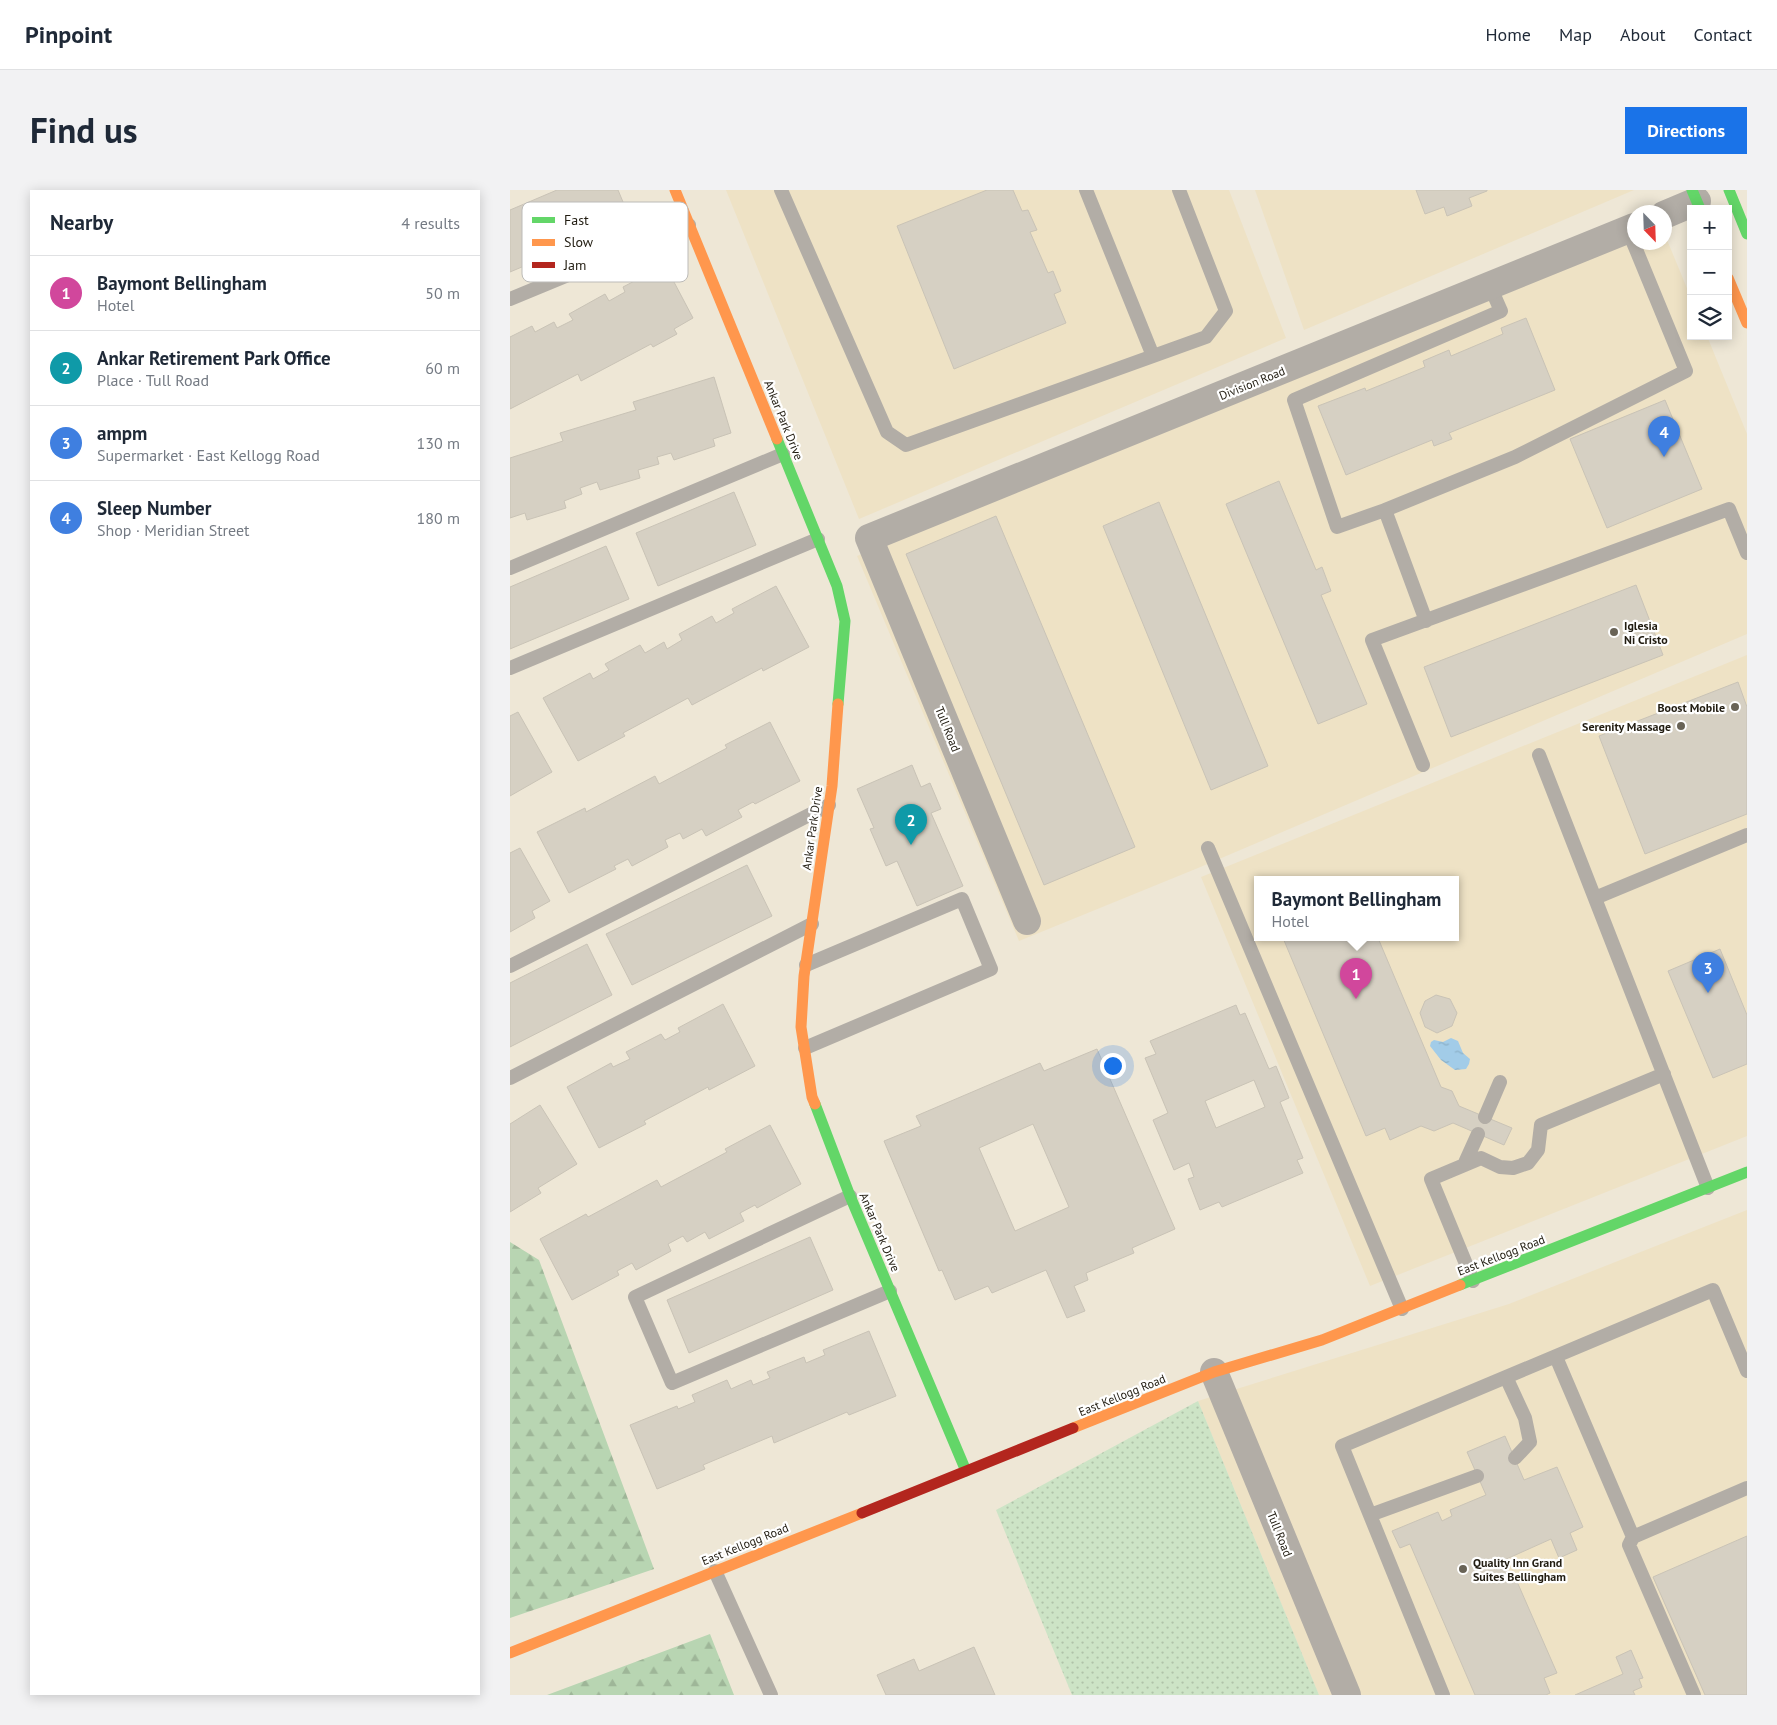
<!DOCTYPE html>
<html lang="en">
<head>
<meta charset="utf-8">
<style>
	body { margin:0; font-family:"PT Sans",sans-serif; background:#f2f2f3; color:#1f2937 }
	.controls { position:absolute; right:15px; top:15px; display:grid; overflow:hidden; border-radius:0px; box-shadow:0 2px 12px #0003 }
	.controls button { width:45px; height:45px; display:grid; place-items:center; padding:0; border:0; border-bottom:1px solid #e0e1e3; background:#fff; color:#1f2937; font:25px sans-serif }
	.compass { position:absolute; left:1117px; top:15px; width:45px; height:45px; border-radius:50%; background:#fff; box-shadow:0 2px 12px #0003; rotate:157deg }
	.you { position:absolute; left:602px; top:875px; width:18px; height:18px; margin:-12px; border:4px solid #fff; border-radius:50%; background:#1a73e8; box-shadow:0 0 0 8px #1a73e833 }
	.badge { display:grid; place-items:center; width:32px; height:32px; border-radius:50%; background:#1a73e8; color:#fff; font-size:16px; font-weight:700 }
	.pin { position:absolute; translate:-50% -41px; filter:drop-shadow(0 1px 2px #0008) }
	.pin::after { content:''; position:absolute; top:26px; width:18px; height:15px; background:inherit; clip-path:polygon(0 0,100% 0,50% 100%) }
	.popup { position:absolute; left:744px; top:686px; width:205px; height:65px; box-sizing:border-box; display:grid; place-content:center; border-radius:0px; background:#fff; filter:drop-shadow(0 1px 4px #0005); font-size:16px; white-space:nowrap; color:#747a83 }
	.popup b { font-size:19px; color:#1f2937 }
	.popup::after { content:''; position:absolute; left:50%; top:100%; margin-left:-10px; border:10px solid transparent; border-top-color:#fff }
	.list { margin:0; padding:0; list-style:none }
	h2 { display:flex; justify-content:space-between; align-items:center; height:65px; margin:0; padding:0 20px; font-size:21px }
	h2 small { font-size:16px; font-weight:400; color:#747a83 }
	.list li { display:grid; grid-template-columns:32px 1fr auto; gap:15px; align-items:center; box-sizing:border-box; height:75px; padding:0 20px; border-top:1px solid #e0e1e3 }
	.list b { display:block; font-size:19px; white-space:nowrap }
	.list p { margin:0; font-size:16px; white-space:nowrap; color:#747a83 }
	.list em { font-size:16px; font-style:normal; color:#747a83 }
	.icon { flex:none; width:28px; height:28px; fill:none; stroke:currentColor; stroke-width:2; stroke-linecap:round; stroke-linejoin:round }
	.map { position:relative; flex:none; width:1237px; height:1505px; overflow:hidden; border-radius:0px }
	header { display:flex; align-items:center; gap:30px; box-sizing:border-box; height:70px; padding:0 25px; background:#fff; border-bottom:1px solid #e0e1e3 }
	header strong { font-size:24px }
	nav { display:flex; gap:28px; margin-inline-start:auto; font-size:18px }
	.intro { display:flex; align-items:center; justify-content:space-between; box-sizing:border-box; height:120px; padding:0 30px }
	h1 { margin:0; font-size:35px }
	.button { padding:12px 22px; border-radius:0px; background:#1a73e8; color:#fff; font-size:18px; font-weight:700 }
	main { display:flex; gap:30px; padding:0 30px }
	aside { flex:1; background:#fff; border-radius:0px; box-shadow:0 2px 12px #0003 }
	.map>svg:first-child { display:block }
	.built { fill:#eee2c5; fill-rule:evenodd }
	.grass { fill:url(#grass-dots) }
	.forest { fill:url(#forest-firs) }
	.water { fill:url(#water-ripples) }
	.building { fill:#d6d0c3; stroke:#c9c3b6; fill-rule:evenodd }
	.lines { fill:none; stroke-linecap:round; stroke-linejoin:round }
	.lane { stroke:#b2ada6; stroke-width:14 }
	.street { stroke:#b2ada6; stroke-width:28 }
	.fast { stroke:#63d668; stroke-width:11 }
	.slow { stroke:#ff974d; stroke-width:11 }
	.jam { stroke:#b3261e; stroke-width:11 }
	.poi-dot { fill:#696356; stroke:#fff; stroke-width:2 }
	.labels { text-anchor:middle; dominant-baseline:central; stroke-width:4.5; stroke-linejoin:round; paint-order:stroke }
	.street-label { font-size:12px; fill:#211c11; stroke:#fff }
	.poi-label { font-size:12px; font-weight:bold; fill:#211c11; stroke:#fff; text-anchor:start }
	.key { fill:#fff; stroke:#bcbbb8; stroke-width:1 }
	.key-label { font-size:14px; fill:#211c11 }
</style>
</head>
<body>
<header>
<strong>Pinpoint</strong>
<nav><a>Home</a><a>Map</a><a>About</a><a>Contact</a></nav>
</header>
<div class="intro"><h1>Find us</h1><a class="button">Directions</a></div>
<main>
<aside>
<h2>Nearby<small>4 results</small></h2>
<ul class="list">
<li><span class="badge" style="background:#d1479c">1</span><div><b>Baymont Bellingham</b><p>Hotel</p></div><em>50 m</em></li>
<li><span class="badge" style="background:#0f9aa8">2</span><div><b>Ankar Retirement Park Office</b><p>Place · Tull Road</p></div><em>60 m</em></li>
<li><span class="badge" style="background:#3f7fe0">3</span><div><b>ampm</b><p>Supermarket · East Kellogg Road</p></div><em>130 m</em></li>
<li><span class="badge" style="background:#3f7fe0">4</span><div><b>Sleep Number</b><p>Shop · Meridian Street</p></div><em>180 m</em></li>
</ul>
</aside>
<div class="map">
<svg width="1237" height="1505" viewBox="0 0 1237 1505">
	<defs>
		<pattern id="grass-dots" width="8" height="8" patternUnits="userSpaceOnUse" patternTransform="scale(1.25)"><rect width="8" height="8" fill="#cde4c6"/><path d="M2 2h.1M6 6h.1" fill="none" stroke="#b0c3a9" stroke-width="1.8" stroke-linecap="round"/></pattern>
		<pattern id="forest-firs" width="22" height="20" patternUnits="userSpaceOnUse" patternTransform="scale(1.25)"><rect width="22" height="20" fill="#b8d5b2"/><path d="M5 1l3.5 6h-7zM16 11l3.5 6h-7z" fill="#9eb698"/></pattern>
		<pattern id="water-ripples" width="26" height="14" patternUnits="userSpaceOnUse" patternTransform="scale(1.25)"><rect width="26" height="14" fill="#a2cce8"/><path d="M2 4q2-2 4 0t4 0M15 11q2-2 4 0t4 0" fill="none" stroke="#8bafc6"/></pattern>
	</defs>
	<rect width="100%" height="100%" fill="#eee7d6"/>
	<path class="built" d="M 216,0 L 719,0 L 776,148 L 349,329 Z
		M 745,0 L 1124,0 L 794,140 Z
		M 1155,45 L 1181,108 L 1181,146 L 1197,146 L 1237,244 L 1237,444 L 688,678 L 509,751 L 347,366 L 1124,49 L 1124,52 L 1154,52 Z
		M 1237,465 L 1237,946 L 860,1096 L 691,687 ZM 747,690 L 945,690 L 945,748 L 747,748 Z
		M 1237,1020 L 1237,1505 L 809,1505 L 688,1211 L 999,1114 Z"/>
	<path class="grass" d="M 688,1211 L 809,1505 L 562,1505 L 486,1320 Z"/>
	<path class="forest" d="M 0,1052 L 29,1070 L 144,1379 L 0,1428 Z
		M 200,1444 L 224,1505 L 37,1505 Z"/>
	<path class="water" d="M 941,848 L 948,851 L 953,863 L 960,869 L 959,874 L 956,879 L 945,880 L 931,870 L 920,856 L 921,852 L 924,850 L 933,852 Z"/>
	<path class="building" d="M 47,0 L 108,0 L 121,31 L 0,82 L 0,20 Z
		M 477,0 L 503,0 L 512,21 L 518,20 L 527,40 L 520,42 L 538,83 L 543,81 L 551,101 L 544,104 L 556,133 L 444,179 L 387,36 Z
		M 906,0 L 977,0 L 977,1 L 959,8 L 962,16 L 937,26 L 934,17 L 915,24 Z
		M 155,75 L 183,128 L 164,139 L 167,144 L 143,157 L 141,154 L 71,191 L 68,184 L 0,219 L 0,147 L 22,136 L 25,142 L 44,132 L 47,138 L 63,130 L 59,124 L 95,104 L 99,111 L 115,102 L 113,97 Z
		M 1016,128 L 1045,200 L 939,243 L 942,249 L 924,256 L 922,250 L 836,285 L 808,216 L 855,198 L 856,201 L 915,177 L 913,171 L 939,160 L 941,166 L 993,144 L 991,138 Z
		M 204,187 L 221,243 L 203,249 L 205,256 L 164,270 L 161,263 L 147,267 L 149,274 L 128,280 L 130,288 L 90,300 L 87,292 L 70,298 L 72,304 L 54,311 L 56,318 L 17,330 L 15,323 L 0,328 L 0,268 L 53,251 L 50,243 L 126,220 L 123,212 Z
		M 1155,210 L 1192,299 L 1097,338 L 1060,249 Z
		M 769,291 L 806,380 L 812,377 L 821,401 L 811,405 L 857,514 L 808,534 L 716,314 Z
		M 224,302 L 246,355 L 148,396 L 126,343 Z
		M 649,312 L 758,576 L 701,600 L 593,336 Z
		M 486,326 L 625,657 L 534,695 L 396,364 Z
		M 96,356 L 119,409 L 0,459 L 0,397 Z
		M 1126,395 L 1153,465 L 941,547 L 914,477 Z
		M 266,396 L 299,457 L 253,481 L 252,478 L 182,515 L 178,508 L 113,543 L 115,546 L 68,571 L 33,508 L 80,483 L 83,489 L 99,480 L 95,474 L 130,455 L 135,463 L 154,452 L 157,459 L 172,450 L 169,444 L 202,426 L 206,433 L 224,423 L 222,419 Z
		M 1228,492 L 1237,517 L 1237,624 L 1135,664 L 1089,546 Z
		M 8,522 L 42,582 L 0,606 L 0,526 Z
		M 260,532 L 290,591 L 245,614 L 243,612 L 228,620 L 232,627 L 196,646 L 192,639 L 173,649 L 170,643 L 155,650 L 158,657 L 122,676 L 118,669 L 104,676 L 106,679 L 59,703 L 27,642 L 75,618 L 76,622 L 145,586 L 149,594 L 217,558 L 215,555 Z
		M 402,575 L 411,597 L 420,593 L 431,619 L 421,623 L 453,696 L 407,716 L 387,671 L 376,676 L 360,639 L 364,638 L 347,599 Z
		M 10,658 L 40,711 L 22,721 L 25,728 L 0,742 L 0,663 Z
		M 237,675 L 262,726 L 122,795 L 96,744 Z
		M 773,748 L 868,748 L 931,897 L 942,901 L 949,916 L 1002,938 L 994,955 L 943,933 L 924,941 L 911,936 L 880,950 L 875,938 L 856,946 Z
		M 77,754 L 102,805 L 0,857 L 0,793 Z
		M 1210,759 L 1237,825 L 1237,874 L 1203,888 L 1158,781 Z
		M 926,805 L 940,809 L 947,823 L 942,836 L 927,843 L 915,837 L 910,823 L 915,811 Z
		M 213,814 L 245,876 L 199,900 L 198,897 L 134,931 L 136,934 L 89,958 L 57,897 L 101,873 L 103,877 L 120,869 L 116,862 L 151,844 L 155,850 L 170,842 L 168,838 Z
		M 726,815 L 730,825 L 735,823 L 759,879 L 766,876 L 779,908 L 770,912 L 793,968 L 787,970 L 793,983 L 712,1017 L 709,1012 L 690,1020 L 678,989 L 684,987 L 679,973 L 664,980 L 643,930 L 658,923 L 635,868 L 646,864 L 640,851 ZM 744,890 L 755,917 L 706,938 L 695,911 Z
		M 587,859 L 665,1039 L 622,1058 L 624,1063 L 576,1083 L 578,1090 L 564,1096 L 575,1121 L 557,1128 L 536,1080 L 482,1103 L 478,1096 L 445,1110 L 432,1080 L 429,1081 L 374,951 L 411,936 L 406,926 L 530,873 L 534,881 ZM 523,934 L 559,1017 L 505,1041 L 469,958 Z
		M 30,915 L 67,974 L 28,998 L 31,1003 L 0,1022 L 0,934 Z
		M 260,935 L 291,994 L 247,1018 L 245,1015 L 230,1023 L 234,1031 L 199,1049 L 195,1042 L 177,1052 L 173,1046 L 158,1054 L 161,1061 L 126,1080 L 122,1073 L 107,1081 L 109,1085 L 62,1110 L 30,1049 L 76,1024 L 78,1027 L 147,990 L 151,997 L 217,962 L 215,959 Z
		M 300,1047 L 323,1100 L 179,1163 L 157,1110 Z
		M 359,1141 L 386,1206 L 339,1225 L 337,1222 L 264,1253 L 262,1246 L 193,1275 L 195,1279 L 147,1299 L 120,1235 L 167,1216 L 168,1219 L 185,1212 L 182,1205 L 217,1190 L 221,1199 L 241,1190 L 243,1195 L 260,1188 L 257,1182 L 294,1167 L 296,1173 L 315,1165 L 313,1160 Z
		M 995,1246 L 1014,1290 L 1047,1277 L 1073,1337 L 1060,1343 L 1067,1360 L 1049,1368 L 1041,1349 L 992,1371 L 1001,1389 L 1005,1387 L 1047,1483 L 1034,1488 L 1040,1503 L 1036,1505 L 965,1505 L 900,1354 L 890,1358 L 882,1341 L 928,1322 L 932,1331 L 942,1326 L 940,1320 L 976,1305 L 957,1262 Z
		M 1237,1346 L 1237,1505 L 1195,1505 L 1143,1387 Z
		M 464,1457 L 485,1505 L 376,1505 L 367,1485 L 404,1469 L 409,1481 Z
		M 1121,1460 L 1133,1488 L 1129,1489 L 1132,1497 L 1123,1501 L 1125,1505 L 1065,1505 L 1113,1484 L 1106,1467 Z"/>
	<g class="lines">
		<path class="lane" d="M 271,0 L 377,242 L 396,255 L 696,147 L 716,121 L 669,0
			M 576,0 L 643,166
			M 0,109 L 179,35
			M 875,320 L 1005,267 L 1176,181 L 1118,40
			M 0,378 L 273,264
			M 916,431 L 875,320 L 827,337 L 784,210 L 991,121 L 980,96
			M 0,478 L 308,349
			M 1029,565 L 1198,998
			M 913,575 L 862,450 L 1219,319 L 1237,363
			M 698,658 L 892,1119
			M 1085,708 L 1237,645
			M 0,776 L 319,615
			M 295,858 L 481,779 L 452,709 L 296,775
			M 0,888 L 302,734
			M 975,927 L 990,892
			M 954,975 L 968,944
			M 340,1006 L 125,1107 L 162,1193 L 380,1101
			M 963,1091 L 921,989 L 971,968 L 990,977 L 1003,978 L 1018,973 L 1028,960 L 1031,935 L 1154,884
			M 1046,1167 L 1123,1347 L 1237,1298
			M 996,1187 L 1015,1228 L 1020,1252 L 1005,1268
			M 860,1325 L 967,1286
			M 1123,1347 L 1119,1355 L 1184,1505
			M 205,1381 L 261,1505
			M 933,1505 L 832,1256 L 1203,1100 L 1237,1181"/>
		<path class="street" d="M 1154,25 L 1187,11
			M 517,731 L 359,348 L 1124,37
			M 704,1182 L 837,1505"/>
		<path class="fast" d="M 1182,0 L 1190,19
			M 1219,0 L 1237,44
			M 267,249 L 327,396 L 335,431 L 328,514
			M 305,914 L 340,1006 L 456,1281
			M 950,1095 L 1237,982"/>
		<path class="slow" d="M 165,0 L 267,249
			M 1218,88 L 1237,133
			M 305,914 L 302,907 L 291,837 L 294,786 L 322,596 L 328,514
			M 563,1238 L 704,1182 L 812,1150 L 950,1095
			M 0,1463 L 352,1323"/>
		<path class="jam" d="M 352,1323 L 563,1238"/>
	</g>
	<g class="poi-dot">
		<circle cx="1104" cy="442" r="5"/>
		<circle cx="1225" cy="517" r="5"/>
		<circle cx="1171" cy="536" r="5"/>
		<circle cx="953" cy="1379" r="5"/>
	</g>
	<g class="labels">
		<g class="street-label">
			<text transform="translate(742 193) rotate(-22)">Division Road</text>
			<text transform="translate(274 230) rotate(68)">Ankar Park Drive</text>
			<text transform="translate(438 539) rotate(68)">Tull Road</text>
			<text transform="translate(302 638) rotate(-82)">Ankar Park Drive</text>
			<text transform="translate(370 1042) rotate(67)">Ankar Park Drive</text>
			<text transform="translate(991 1065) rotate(-21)">East Kellogg Road</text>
			<text transform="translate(612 1205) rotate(-22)">East Kellogg Road</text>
			<text transform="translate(770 1344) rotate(68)">Tull Road</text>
			<text transform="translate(235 1354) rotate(-22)">East Kellogg Road</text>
		</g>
		<g class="poi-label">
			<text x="1114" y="435">Iglesia<tspan x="1114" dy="14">Ni Cristo</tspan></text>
			<text x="1215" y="517" text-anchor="end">Boost Mobile</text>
			<text x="1161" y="536" text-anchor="end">Serenity Massage</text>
			<text x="963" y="1372">Quality Inn Grand<tspan x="963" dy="14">Suites Bellingham</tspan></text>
		</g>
	</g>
	<rect x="12" y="12" width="166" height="80" rx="8" class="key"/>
	<rect x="22" y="27" width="23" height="6" fill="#63d668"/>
	<rect x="22" y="49" width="23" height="7" fill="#ff974d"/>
	<rect x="22" y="72" width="23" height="6" fill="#b3261e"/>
	<g class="key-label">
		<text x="54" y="35">Fast</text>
		<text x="54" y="57">Slow</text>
		<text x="54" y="80">Jam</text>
	</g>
</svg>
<div class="controls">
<button>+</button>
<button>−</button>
<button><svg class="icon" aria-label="layers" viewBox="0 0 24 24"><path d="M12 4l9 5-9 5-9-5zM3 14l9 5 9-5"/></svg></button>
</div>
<svg class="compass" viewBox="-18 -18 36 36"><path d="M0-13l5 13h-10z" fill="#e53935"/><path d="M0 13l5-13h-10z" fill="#747a83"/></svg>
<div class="you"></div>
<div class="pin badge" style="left:846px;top:809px;background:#d1479c">1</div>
<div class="popup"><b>Baymont Bellingham</b>Hotel</div>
<div class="pin badge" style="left:401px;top:655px;background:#0f9aa8">2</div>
<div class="pin badge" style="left:1198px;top:803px;background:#3f7fe0">3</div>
<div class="pin badge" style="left:1154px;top:267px;background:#3f7fe0">4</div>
</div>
</main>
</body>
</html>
